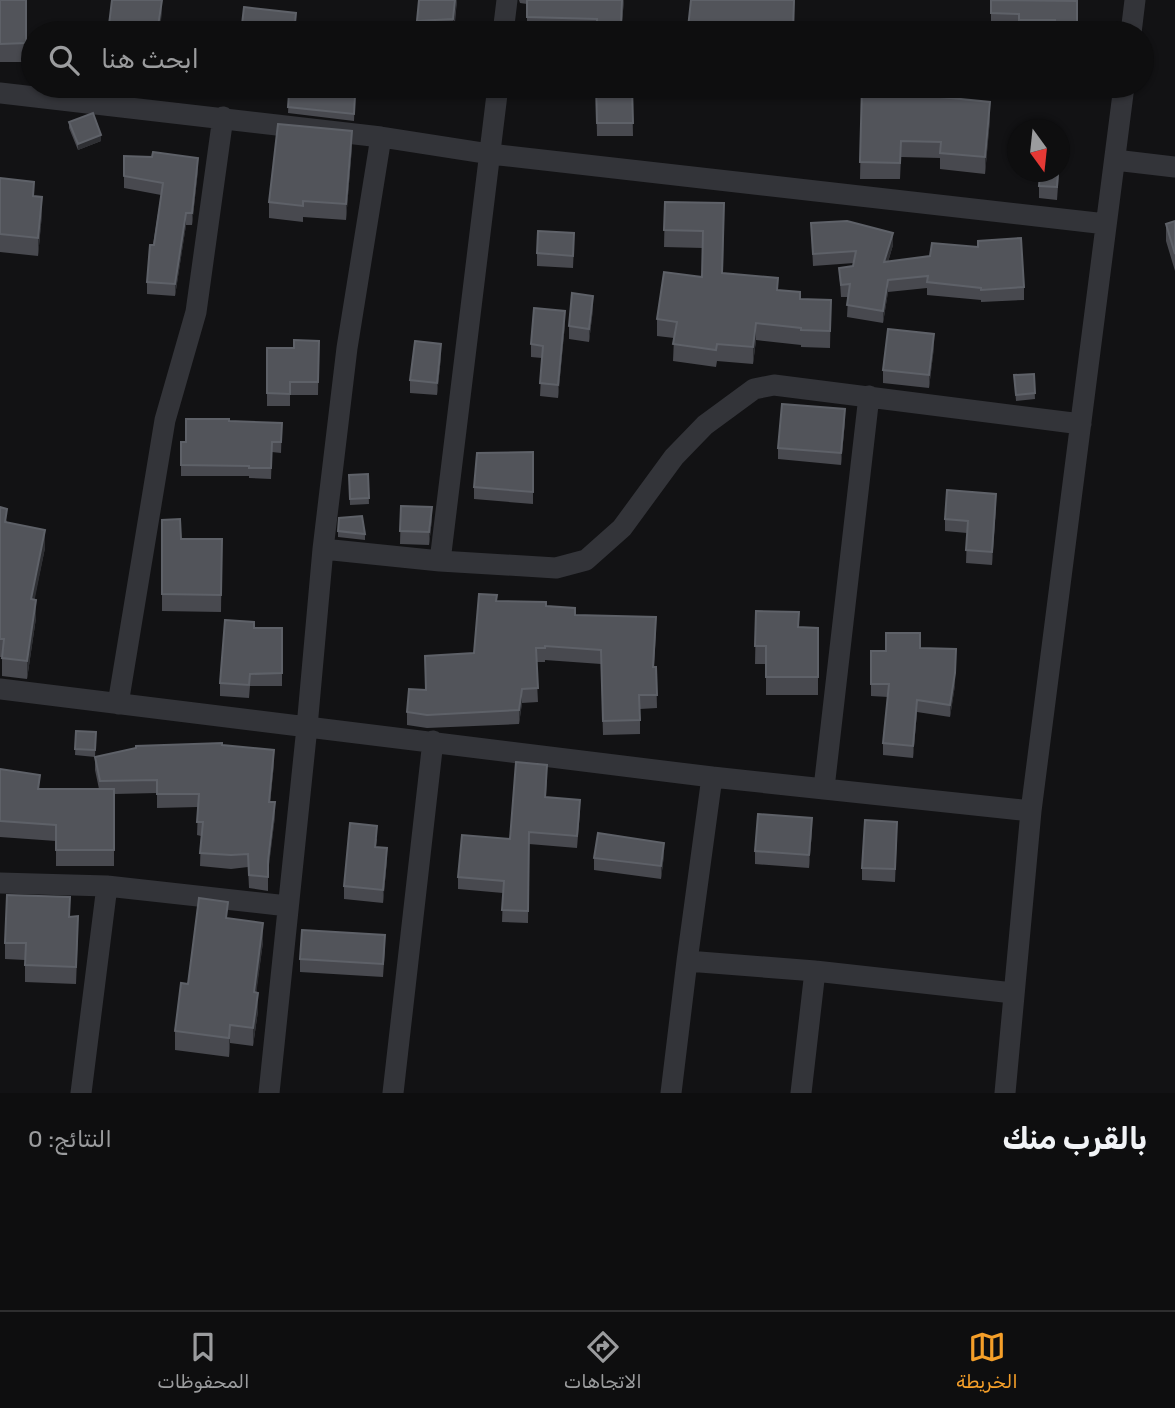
<!DOCTYPE html>
<html lang="ar">
<head>
<meta charset="utf-8">
<style>
	body { margin:0; font-family:Rubik,Cairo,sans-serif; background:#171718; color:#f1f3f6; direction:rtl }
	.compass { position:absolute; left:1007px; top:119px; width:63px; height:63px; border-radius:50%; background:#0e0e0f; box-shadow:0 2px 5px #0004; rotate:165deg }
	.list { margin:0; padding:0; list-style:none }
	h2 { display:flex; justify-content:space-between; align-items:center; height:91px; margin:0; padding:0 28px; font-size:30px }
	h2 small { font-size:23px; font-weight:400; color:#9b9c9e }
	.icon { flex:none; width:38px; height:38px; fill:none; stroke:currentColor; stroke-width:2; stroke-linecap:round; stroke-linejoin:round }
	.map { position:relative; flex:none; width:1175px; height:1093px; overflow:hidden; direction:ltr }
	.search { position:absolute; background:#0e0e0f; box-shadow:0 2px 5px #0004; left:21px; right:21px; top:21px; height:77px; display:flex; align-items:center; gap:18px; box-sizing:border-box; padding:0 24px; border-radius:38px; color:#9b9c9e; font-size:26px }
	.sheet { height:217px; background:#0e0e0f }
	nav { display:flex; justify-content:space-around; align-items:center; box-sizing:border-box; height:98px; border-top:2px solid #2e2e2f; background:#0e0e0f; font-size:19px; color:#9b9c9e }
	nav a { display:grid; justify-items:center; gap:4px }
	nav .on { color:#f59f29 }
	.map>svg:first-child { display:block }
	.lines { fill:none; stroke-linecap:round; stroke-linejoin:round }
	.minor { stroke:#333439; stroke-width:21 }
	.wall { fill:#48494f }
	.shaded-wall { fill:#2e2f33 }
	.building { fill:#52545a; stroke:#5e6168; stroke-width:2 }
</style>
</head>
<body>
<div class="map">
<svg width="1175" height="1093" viewBox="0 0 1175 1093">
	<rect width="100%" height="100%" fill="#121214"/>
	<g class="lines">
		<path class="minor" d="M 503,33 L 507,0
			M 1131,33 L 1135,0
			M 0,93 L 381,137 L 490,154 L 1106,224
			M 1115,160 L 1175,167
			M 323,549 L 440,561 L 556,568 L 586,560 L 622,528 L 674,457 L 705,425 L 754,389 L 774,385 L 1081,424
			M 440,561 L 498,86
			M 0,689 L 712,777 L 1031,811
			M 118,704 L 165,420 L 196,312 L 223,117
			M 824,788 L 869,396
			M 0,883 L 107,886 L 288,906
			M 687,961 L 712,777
			M 81,1093 L 107,886
			M 269,1093 L 307,727 L 323,549 L 347,348 L 381,137
			M 393,1093 L 433,741
			M 671,1093 L 687,961 L 815,971 L 1013,993
			M 801,1093 L 815,971
			M 1005,1093 L 1031,811 L 1124,86"/>
	</g>
	<path class="wall" d="M 0,0 L 26,0 L 26,62 L 0,62 Z
		M 457,0 L 454,33 L 417,33 L 417,21 Z
		M 519,0 L 624,0 L 621,33 L 527,33 L 527,4 L 520,3 Z
		M 991,0 L 1046,0 L 1077,33 L 1019,33 L 1019,31 L 991,30 Z
		M 688,28 L 794,33 L 688,33 Z
		M 596,86 L 632,86 L 633,136 L 597,136 Z
		M 862,86 L 921,95 L 990,119 L 985,174 L 940,169 L 940,158 L 901,157 L 900,179 L 860,179 Z
		M 1054,86 L 1076,86 L 1076,93 L 1054,92 Z
		M 289,93 L 355,96 L 354,121 L 288,113 Z
		M 69,122 L 101,141 L 78,150 L 69,128 Z
		M 352,147 L 346,220 L 303,217 L 303,222 L 269,218 L 269,202 Z
		M 124,156 L 198,170 L 192,225 L 186,225 L 175,296 L 147,294 L 147,282 L 161,195 L 124,188 Z
		M 1059,172 L 1057,200 L 1039,198 L 1039,186 Z
		M 0,178 L 34,196 L 42,214 L 38,256 L 0,252 Z
		M 665,202 L 724,203 L 723,273 L 778,290 L 800,299 L 831,300 L 830,348 L 801,347 L 801,345 L 756,340 L 753,364 L 717,361 L 716,367 L 673,361 L 674,338 L 657,336 L 657,319 L 702,277 L 703,248 L 664,247 Z
		M 1175,221 L 1175,271 L 1166,241 L 1166,224 Z
		M 811,223 L 893,245 L 888,262 L 1024,287 L 1024,300 L 981,302 L 981,300 L 927,295 L 927,288 L 888,292 L 883,323 L 847,317 L 848,297 L 841,297 L 839,268 L 853,266 L 854,263 L 813,266 Z
		M 574,246 L 573,268 L 537,266 L 537,253 Z
		M 593,309 L 589,342 L 569,339 L 569,326 Z
		M 565,324 L 558,398 L 540,396 L 542,358 L 531,357 L 531,344 Z
		M 319,341 L 318,395 L 290,395 L 290,406 L 267,406 L 267,348 L 294,348 Z
		M 934,347 L 929,388 L 883,383 L 883,370 Z
		M 441,357 L 437,395 L 410,393 L 410,380 Z
		M 1034,374 L 1035,399 L 1016,401 L 1014,375 Z
		M 229,421 L 282,423 L 281,453 L 272,452 L 271,479 L 249,478 L 249,476 L 181,476 L 181,442 L 186,442 Z
		M 845,421 L 841,465 L 778,459 L 778,448 Z
		M 533,452 L 533,504 L 474,499 L 474,487 Z
		M 368,474 L 369,504 L 350,505 L 349,475 Z
		M 401,506 L 432,519 L 429,545 L 400,544 Z
		M 996,506 L 992,565 L 966,563 L 967,533 L 945,531 L 945,519 Z
		M 0,507 L 7,522 L 45,548 L 34,600 L 36,618 L 27,679 L 2,676 L 2,657 L 0,657 Z
		M 162,520 L 181,539 L 222,539 L 221,612 L 162,611 Z
		M 338,531 L 365,534 L 365,540 L 338,537 Z
		M 497,601 L 546,606 L 575,615 L 656,631 L 654,667 L 656,667 L 657,708 L 640,709 L 640,734 L 603,735 L 601,664 L 545,660 L 545,662 L 536,662 L 538,702 L 522,703 L 519,724 L 427,728 L 407,725 L 407,712 L 426,690 L 425,656 L 474,653 Z
		M 756,611 L 799,627 L 818,628 L 818,695 L 766,695 L 766,664 L 755,664 Z
		M 254,628 L 282,628 L 282,686 L 250,686 L 249,698 L 220,696 L 220,683 Z
		M 920,648 L 955,685 L 950,717 L 917,712 L 913,758 L 883,755 L 883,743 L 888,697 L 871,696 L 871,651 L 886,651 Z
		M 76,731 L 96,732 L 95,757 L 75,755 Z
		M 222,745 L 274,764 L 270,802 L 275,816 L 268,872 L 268,891 L 249,888 L 248,867 L 231,869 L 200,866 L 201,836 L 197,835 L 198,807 L 157,808 L 157,793 L 114,794 L 114,866 L 56,866 L 56,841 L 0,837 L 0,769 L 40,789 L 99,789 L 95,770 L 95,757 Z
		M 547,777 L 546,797 L 580,812 L 577,848 L 529,844 L 528,923 L 502,922 L 503,893 L 458,889 L 458,877 L 510,839 Z
		M 812,831 L 809,868 L 755,864 L 755,851 Z
		M 897,835 L 895,882 L 862,880 L 862,868 Z
		M 377,838 L 376,847 L 387,860 L 383,903 L 344,899 L 344,886 Z
		M 664,855 L 661,879 L 594,870 L 594,858 Z
		M 70,917 L 78,933 L 76,984 L 25,982 L 25,960 L 5,959 L 5,943 Z
		M 228,919 L 263,942 L 256,992 L 258,1011 L 253,1046 L 230,1043 L 229,1057 L 175,1050 L 175,1031 L 188,984 Z
		M 385,948 L 383,977 L 300,972 L 300,959 Z"/>
	<path class="shaded-wall" d="M 162,0 L 162,14 L 159,33 L 157,33 Z
		M 455,0 L 457,0 L 453,33 L 453,19 Z
		M 622,0 L 624,0 L 621,33 L 621,25 Z
		M 990,102 L 990,119 L 985,174 L 985,157 Z
		M 352,131 L 352,147 L 346,220 L 346,204 Z
		M 101,135 L 101,141 L 78,150 L 78,144 Z
		M 198,158 L 198,170 L 192,225 L 192,213 Z
		M 42,197 L 42,214 L 38,256 L 38,238 Z
		M 186,213 L 186,225 L 175,296 L 175,284 Z
		M 893,233 L 893,245 L 884,275 L 884,262 Z
		M 888,280 L 888,292 L 883,323 L 883,311 Z
		M 593,296 L 593,309 L 589,342 L 589,329 Z
		M 565,311 L 565,324 L 558,398 L 558,385 Z
		M 756,323 L 756,340 L 753,364 L 753,347 Z
		M 934,334 L 934,347 L 929,388 L 929,375 Z
		M 441,344 L 441,357 L 437,395 L 437,383 Z
		M 845,409 L 845,421 L 841,465 L 841,453 Z
		M 996,494 L 996,506 L 992,565 L 992,552 Z
		M 432,507 L 432,519 L 429,545 L 429,532 Z
		M 45,530 L 45,548 L 31,618 L 31,599 Z
		M 36,600 L 36,618 L 27,679 L 27,661 Z
		M 956,649 L 955,685 L 950,717 L 950,705 Z
		M 522,689 L 522,703 L 519,724 L 519,710 Z
		M 917,700 L 917,712 L 913,758 L 913,746 Z
		M 274,750 L 274,764 L 269,815 L 269,802 Z
		M 275,802 L 275,816 L 268,874 L 268,861 Z
		M 812,818 L 812,831 L 809,868 L 809,855 Z
		M 664,843 L 664,855 L 661,879 L 661,866 Z
		M 387,848 L 387,860 L 383,903 L 383,890 Z
		M 263,923 L 263,942 L 254,1011 L 254,992 Z
		M 258,993 L 258,1011 L 253,1046 L 253,1028 Z
		M 230,1025 L 230,1043 L 229,1057 L 229,1038 Z"/>
	<path class="building" d="M 0,0 L 26,0 L 26,43 L 0,44 Z
		M 112,0 L 162,0 L 157,33 L 108,33 Z
		M 419,0 L 455,0 L 453,19 L 417,21 Z
		M 527,0 L 622,0 L 621,25 L 597,24 L 597,19 L 527,17 Z
		M 691,0 L 794,0 L 793,33 L 745,33 L 745,32 L 688,28 Z
		M 991,0 L 1077,1 L 1077,33 L 1055,33 L 1055,20 L 1019,20 L 1019,14 L 991,13 Z
		M 244,7 L 296,13 L 294,33 L 241,33 Z
		M 596,86 L 632,86 L 633,123 L 597,123 Z
		M 862,86 L 921,86 L 921,95 L 990,102 L 985,157 L 940,153 L 941,142 L 901,141 L 900,163 L 860,162 Z
		M 289,93 L 355,96 L 354,114 L 288,107 Z
		M 93,113 L 101,135 L 78,144 L 69,122 Z
		M 278,124 L 352,131 L 346,204 L 303,201 L 303,206 L 269,202 Z
		M 153,152 L 198,158 L 192,213 L 186,213 L 175,284 L 147,282 L 150,245 L 154,245 L 163,183 L 124,176 L 124,156 L 152,157 Z
		M 1040,172 L 1058,172 L 1057,187 L 1039,186 Z
		M 0,178 L 34,182 L 33,196 L 42,197 L 38,238 L 0,234 Z
		M 665,202 L 724,203 L 722,273 L 778,278 L 777,290 L 800,292 L 800,299 L 831,300 L 830,331 L 801,330 L 801,328 L 756,323 L 753,347 L 717,344 L 716,350 L 673,344 L 677,322 L 657,319 L 664,272 L 702,277 L 703,231 L 664,230 Z
		M 847,221 L 893,233 L 884,262 L 930,256 L 932,243 L 978,247 L 978,241 L 1021,238 L 1024,287 L 981,290 L 981,288 L 927,282 L 928,276 L 888,280 L 883,311 L 847,305 L 850,284 L 841,285 L 839,268 L 853,266 L 856,251 L 813,254 L 811,223 Z
		M 1175,221 L 1175,254 L 1166,224 Z
		M 538,231 L 574,233 L 573,256 L 537,253 Z
		M 572,293 L 593,296 L 589,329 L 569,326 Z
		M 534,308 L 565,311 L 558,385 L 540,383 L 543,346 L 531,344 Z
		M 888,329 L 934,334 L 929,375 L 883,370 Z
		M 294,340 L 319,341 L 318,382 L 290,382 L 290,394 L 267,393 L 267,348 L 294,348 Z
		M 415,341 L 441,344 L 437,383 L 410,380 Z
		M 1034,374 L 1035,393 L 1016,395 L 1014,375 Z
		M 782,404 L 845,409 L 841,453 L 778,448 Z
		M 186,419 L 229,419 L 229,421 L 282,423 L 281,442 L 272,442 L 271,468 L 249,468 L 249,466 L 181,465 L 181,442 L 186,442 Z
		M 533,452 L 533,492 L 474,487 L 477,453 Z
		M 368,474 L 369,498 L 350,499 L 349,475 Z
		M 947,490 L 996,494 L 992,552 L 966,550 L 968,521 L 945,519 Z
		M 401,506 L 432,507 L 429,532 L 400,531 Z
		M 0,507 L 7,509 L 5,522 L 45,530 L 31,599 L 36,600 L 27,661 L 2,658 L 4,639 L 0,639 Z
		M 362,516 L 365,534 L 338,531 L 339,518 Z
		M 180,519 L 181,539 L 222,539 L 221,595 L 162,594 L 162,520 Z
		M 479,594 L 497,595 L 496,601 L 546,602 L 546,606 L 575,608 L 575,615 L 656,617 L 653,667 L 656,667 L 657,695 L 639,695 L 640,720 L 603,721 L 601,650 L 545,646 L 545,648 L 536,648 L 538,688 L 522,689 L 519,710 L 427,715 L 407,712 L 409,689 L 426,690 L 425,656 L 474,653 Z
		M 756,611 L 799,612 L 798,627 L 818,628 L 818,677 L 766,677 L 766,646 L 755,646 Z
		M 225,620 L 254,622 L 254,628 L 282,628 L 282,673 L 250,674 L 249,685 L 220,683 Z
		M 886,633 L 920,633 L 920,648 L 956,649 L 955,673 L 950,705 L 917,700 L 913,746 L 883,743 L 889,684 L 871,684 L 871,651 L 886,651 Z
		M 76,731 L 96,732 L 95,750 L 75,749 Z
		M 222,743 L 222,745 L 274,750 L 269,802 L 275,802 L 268,861 L 268,877 L 249,875 L 248,854 L 231,855 L 200,853 L 203,822 L 197,822 L 199,794 L 157,794 L 157,780 L 100,781 L 95,757 L 136,748 L 136,746 Z
		M 516,762 L 547,765 L 545,797 L 580,800 L 577,836 L 529,832 L 528,911 L 502,910 L 504,881 L 458,877 L 462,835 L 510,839 Z
		M 0,769 L 40,775 L 38,789 L 114,789 L 114,850 L 56,850 L 56,825 L 0,821 Z
		M 758,814 L 812,818 L 809,855 L 755,851 Z
		M 865,820 L 897,822 L 895,869 L 862,868 Z
		M 350,823 L 377,826 L 375,847 L 387,848 L 383,890 L 344,886 Z
		M 598,833 L 664,843 L 661,866 L 594,858 Z
		M 7,895 L 70,897 L 69,917 L 78,916 L 76,967 L 25,965 L 26,943 L 5,943 Z
		M 199,898 L 228,902 L 226,918 L 263,923 L 254,992 L 258,993 L 253,1028 L 230,1025 L 229,1038 L 175,1031 L 181,983 L 188,984 Z
		M 302,930 L 385,935 L 383,964 L 300,959 Z"/>
</svg>
<svg class="compass" viewBox="-18 -18 36 36"><path d="M0-13l5 13h-10z" fill="#e53935"/><path d="M0 13l5-13h-10z" fill="#9b9c9e"/></svg>
<div class="search"><svg class="icon" aria-label="search" viewBox="0 0 24 24"><circle cx="10" cy="10" r="6"/><path d="M15 15l6 6"/></svg>ابحث هنا</div>
</div>
<section class="sheet">
<h2>بالقرب منك<small>النتائج: 0</small></h2>
<ul class="list">
</ul>
</section>
<nav>
<a class="on"><svg class="icon" aria-label="map" viewBox="0 0 24 24"><path d="M3 6l6-2 6 2 6-2v14l-6 2-6-2-6 2zM9 4v14M15 6v14"/></svg>الخريطة</a>
<a><svg class="icon" aria-label="directions" viewBox="0 0 24 24"><path d="M12 3l9 9-9 9-9-9zM9 14v-3h6M13 9l2 2-2 2"/></svg>الاتجاهات</a>
<a><svg class="icon" aria-label="saved" viewBox="0 0 24 24"><path d="M7 4h10v16l-5-4-5 4z"/></svg>المحفوظات</a>
</nav>
</body>
</html>
